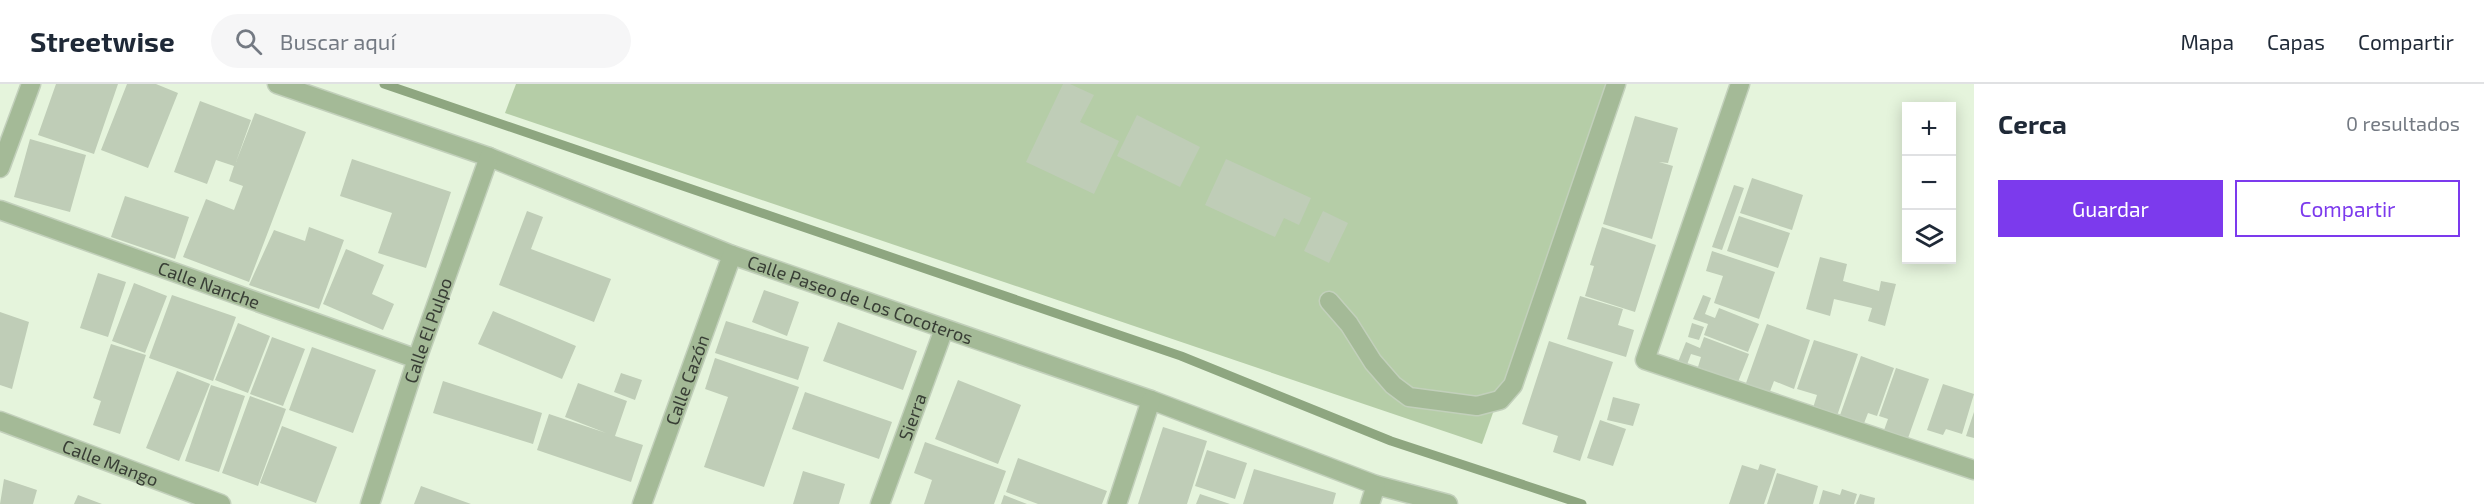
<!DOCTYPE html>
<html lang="es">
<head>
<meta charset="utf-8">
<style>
	body { margin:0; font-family:"Exo 2",sans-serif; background:#f6f6f7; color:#1f2937 }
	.controls { position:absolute; right:18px; top:18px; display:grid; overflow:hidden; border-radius:0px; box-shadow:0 3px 15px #0003 }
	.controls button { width:54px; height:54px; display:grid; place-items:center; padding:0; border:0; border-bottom:2px solid #e0e1e3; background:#fff; color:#1f2937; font:30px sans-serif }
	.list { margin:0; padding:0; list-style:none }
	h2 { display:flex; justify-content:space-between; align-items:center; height:78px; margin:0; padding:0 24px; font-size:26px }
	h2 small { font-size:20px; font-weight:400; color:#747a83 }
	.actions { display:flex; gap:12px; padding:18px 24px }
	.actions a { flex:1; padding:14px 0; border:2px solid #7c3aed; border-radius:0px; text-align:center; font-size:21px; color:#7c3aed }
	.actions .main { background:#7c3aed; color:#fff }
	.icon { flex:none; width:33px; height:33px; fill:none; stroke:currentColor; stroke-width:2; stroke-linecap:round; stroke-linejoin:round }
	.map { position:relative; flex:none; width:1974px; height:420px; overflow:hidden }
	header { display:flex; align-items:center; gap:36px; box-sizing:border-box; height:84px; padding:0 30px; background:#fff; border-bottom:2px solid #e0e1e3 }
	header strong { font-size:28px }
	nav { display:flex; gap:33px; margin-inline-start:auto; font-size:21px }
	.search { width:420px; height:54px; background:#f6f6f7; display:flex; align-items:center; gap:15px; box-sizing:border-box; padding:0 21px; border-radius:33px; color:#747a83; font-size:22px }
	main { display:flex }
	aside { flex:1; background:#fff }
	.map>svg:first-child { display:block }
	.green { fill:#b5cda7 }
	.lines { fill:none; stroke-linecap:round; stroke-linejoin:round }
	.stream { stroke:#8ea680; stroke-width:9 }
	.building { fill:#bfcdb7 }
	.minor-casing { stroke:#c2d0bb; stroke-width:21 }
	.minor { stroke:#a4ba97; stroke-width:18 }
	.labels { text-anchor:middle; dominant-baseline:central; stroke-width:6; stroke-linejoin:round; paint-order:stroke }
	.street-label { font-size:18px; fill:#383e35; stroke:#e5f4dc }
</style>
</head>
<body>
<header>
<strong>Streetwise</strong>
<div class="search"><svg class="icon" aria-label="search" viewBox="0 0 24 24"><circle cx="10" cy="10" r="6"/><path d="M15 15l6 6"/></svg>Buscar aquí</div>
<nav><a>Mapa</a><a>Capas</a><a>Compartir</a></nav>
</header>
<main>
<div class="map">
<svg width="1974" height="420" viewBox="0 0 1974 420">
	<rect width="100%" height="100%" fill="#e5f4dc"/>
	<path class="green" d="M 516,0 L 1609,0 L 1482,360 L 505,29 Z"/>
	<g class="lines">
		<path class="stream" d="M 384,0 L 1181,272 L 1391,357 L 1582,420"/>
	</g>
	<path class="building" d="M 56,0 L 118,0 L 94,70 L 38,51 Z
		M 127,0 L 156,0 L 178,9 L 148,84 L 101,66 Z
		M 1063,0 L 1070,0 L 1094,11 L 1080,38 L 1119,57 L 1094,110 L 1026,78 Z
		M 200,17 L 251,36 L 236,78 L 255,29 L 306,48 L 249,198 L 183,173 L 206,115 L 234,126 L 243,102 L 229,97 L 234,82 L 216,76 L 207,100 L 174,88 Z
		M 1137,31 L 1200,63 L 1180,103 L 1117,72 Z
		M 1635,32 L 1678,44 L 1668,79 L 1659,78 L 1673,82 L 1652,155 L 1603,140 Z
		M 30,55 L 86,71 L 70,128 L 14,113 Z
		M 352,75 L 451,108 L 426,184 L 378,169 L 392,129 L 340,112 Z
		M 1226,75 L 1311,114 L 1299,141 L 1284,134 L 1275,153 L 1205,121 Z
		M 1752,94 L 1803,111 L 1792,146 L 1740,129 Z
		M 1734,101 L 1744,104 L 1722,166 L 1712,163 Z
		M 125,112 L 189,133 L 175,175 L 111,153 Z
		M 527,127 L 543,133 L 531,165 L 611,195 L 594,238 L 499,201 Z
		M 1323,127 L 1348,139 L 1329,179 L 1304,167 Z
		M 1739,132 L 1790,149 L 1778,184 L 1727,167 Z
		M 309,143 L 344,156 L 319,225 L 249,201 L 274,146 L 305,157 Z
		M 1602,143 L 1656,161 L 1635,228 L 1585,212 L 1594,182 L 1590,181 Z
		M 346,165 L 384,181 L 372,210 L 394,220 L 383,246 L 323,220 Z
		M 1712,167 L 1775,188 L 1759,235 L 1714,219 L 1723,192 L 1706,187 Z
		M 1820,173 L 1847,180 L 1843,197 L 1879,207 L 1881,197 L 1896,200 L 1885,242 L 1868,237 L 1872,224 L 1834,215 L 1830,232 L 1806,225 Z
		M 98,189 L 126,198 L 108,253 L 80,244 Z
		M 134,199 L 167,212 L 145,269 L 112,257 Z
		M 764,206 L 799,218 L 787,252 L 752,238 Z
		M 172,211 L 236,233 L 213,297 L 149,274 Z
		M 1703,211 L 1711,214 L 1705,230 L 1715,234 L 1719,224 L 1759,240 L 1748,268 L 1704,251 L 1708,240 L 1693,235 Z
		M 1580,212 L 1623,225 L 1618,241 L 1634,246 L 1626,273 L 1567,255 Z
		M 493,227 L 576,262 L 562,295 L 478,260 Z
		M 0,228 L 29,238 L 12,305 L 0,301 Z
		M 726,237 L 809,263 L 798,296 L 715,269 Z
		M 838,238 L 917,267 L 903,306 L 823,277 Z
		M 238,239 L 270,252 L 248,309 L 215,296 Z
		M 1692,239 L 1704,243 L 1699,256 L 1688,253 Z
		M 1767,240 L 1810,256 L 1794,305 L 1774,297 L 1769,310 L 1745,302 Z
		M 272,253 L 305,265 L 283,322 L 250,310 Z
		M 1704,253 L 1749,270 L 1738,298 L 1698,283 L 1701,273 L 1691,270 L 1685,286 L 1676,283 L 1686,258 L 1700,264 Z
		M 1814,256 L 1858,270 L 1837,332 L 1813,324 L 1817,311 L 1797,305 Z
		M 1549,257 L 1613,278 L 1580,377 L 1553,368 L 1558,352 L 1522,340 Z
		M 111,260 L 146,271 L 120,350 L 93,341 L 101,317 L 93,314 Z
		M 312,263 L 376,286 L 353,349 L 289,326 Z
		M 1861,272 L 1894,284 L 1877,332 L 1868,329 L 1863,342 L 1839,334 Z
		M 715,274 L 799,303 L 764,403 L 704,383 L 728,313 L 705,305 Z
		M 1896,284 L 1929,295 L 1907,357 L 1883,349 L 1888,335 L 1879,332 Z
		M 177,287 L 210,300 L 179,377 L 146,364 Z
		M 621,289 L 642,296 L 635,316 L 614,308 Z
		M 958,296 L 1021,321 L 998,380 L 935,355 Z
		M 443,297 L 542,329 L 533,360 L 433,329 Z
		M 578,299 L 627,317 L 615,352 L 643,361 L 631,398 L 537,366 L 549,330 L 606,349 L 565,333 Z
		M 1943,300 L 1974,310 L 1962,350 L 1946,345 L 1943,351 L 1927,346 Z
		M 211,301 L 245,312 L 219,388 L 185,377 Z
		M 805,308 L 892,338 L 879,375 L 792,345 Z
		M 250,312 L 286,325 L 258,402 L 222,389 Z
		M 1613,313 L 1640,320 L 1633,342 L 1607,336 Z
		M 1974,328 L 1974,354 L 1966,352 Z
		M 1600,336 L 1626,345 L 1613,382 L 1587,374 Z
		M 282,342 L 337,363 L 316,419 L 260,399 Z
		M 1163,343 L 1207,357 L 1187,420 L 1138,420 Z
		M 925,358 L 1006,387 L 994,420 L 924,420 L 932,396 L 914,389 Z
		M 1207,366 L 1247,379 L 1235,415 L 1195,402 Z
		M 1018,374 L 1107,407 L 1102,420 L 1038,420 L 1006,408 Z
		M 1760,380 L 1776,385 L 1764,420 L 1729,420 L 1742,381 L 1758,386 Z
		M 1254,385 L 1336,409 L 1333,420 L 1243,420 Z
		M 803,387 L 845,400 L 839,420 L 793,420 Z
		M 1777,389 L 1818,402 L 1813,420 L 1767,420 Z
		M 4,395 L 37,406 L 33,420 L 0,420 Z
		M 421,402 L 471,420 L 414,420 Z
		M 1842,405 L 1857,410 L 1854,420 L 1819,420 L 1823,406 L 1840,411 Z
		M 1200,410 L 1230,420 L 1196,420 Z
		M 1860,410 L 1875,414 L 1874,420 L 1856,420 Z
		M 78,411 L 102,420 L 74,420 Z
		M 1004,411 L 1027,420 L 1001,420 Z"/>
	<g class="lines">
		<g class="minor-casing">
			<g id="minor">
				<path id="s1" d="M 277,0 L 489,73 L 732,171 L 1151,316 L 1376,401 L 1448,420"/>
				<path d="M 1740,0 L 1645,276 L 1974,386"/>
				<path d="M 0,84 L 31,0"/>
				<path id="s2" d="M 0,126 L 417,275"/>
				<path d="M 1329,217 L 1349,240 L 1373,278 L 1393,301 L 1409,313 L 1477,322 L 1500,316 L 1513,301 L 1616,0"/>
				<path id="s3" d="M 0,337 L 221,420"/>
				<path id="s4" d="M 370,420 L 417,275 L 489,73"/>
				<path id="s5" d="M 642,420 L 732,171"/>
				<path id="s6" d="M 880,420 L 944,245"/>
				<path d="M 1117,420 L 1151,316"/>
				<path d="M 1370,420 L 1376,401"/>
			</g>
		</g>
		<use href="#minor" class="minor"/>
	</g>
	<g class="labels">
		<g class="street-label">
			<text stroke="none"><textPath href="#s2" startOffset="222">Calle Nanche</textPath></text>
			<text stroke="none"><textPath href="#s1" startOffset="622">Calle Paseo de Los Cocoteros</textPath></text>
			<text stroke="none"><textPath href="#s4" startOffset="183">Calle El Pulpo</textPath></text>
			<text stroke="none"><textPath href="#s5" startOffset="132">Calle Cazón</textPath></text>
			<text stroke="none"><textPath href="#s6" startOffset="93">Sierra</textPath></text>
			<text stroke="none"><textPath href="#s3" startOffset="118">Calle Mango</textPath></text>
		</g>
	</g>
</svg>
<div class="controls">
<button>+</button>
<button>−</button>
<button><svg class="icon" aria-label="layers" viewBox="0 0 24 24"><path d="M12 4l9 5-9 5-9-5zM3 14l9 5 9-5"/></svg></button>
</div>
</div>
<aside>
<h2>Cerca<small>0 resultados</small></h2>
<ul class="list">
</ul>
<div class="actions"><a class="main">Guardar</a><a>Compartir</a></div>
</aside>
</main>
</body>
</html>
